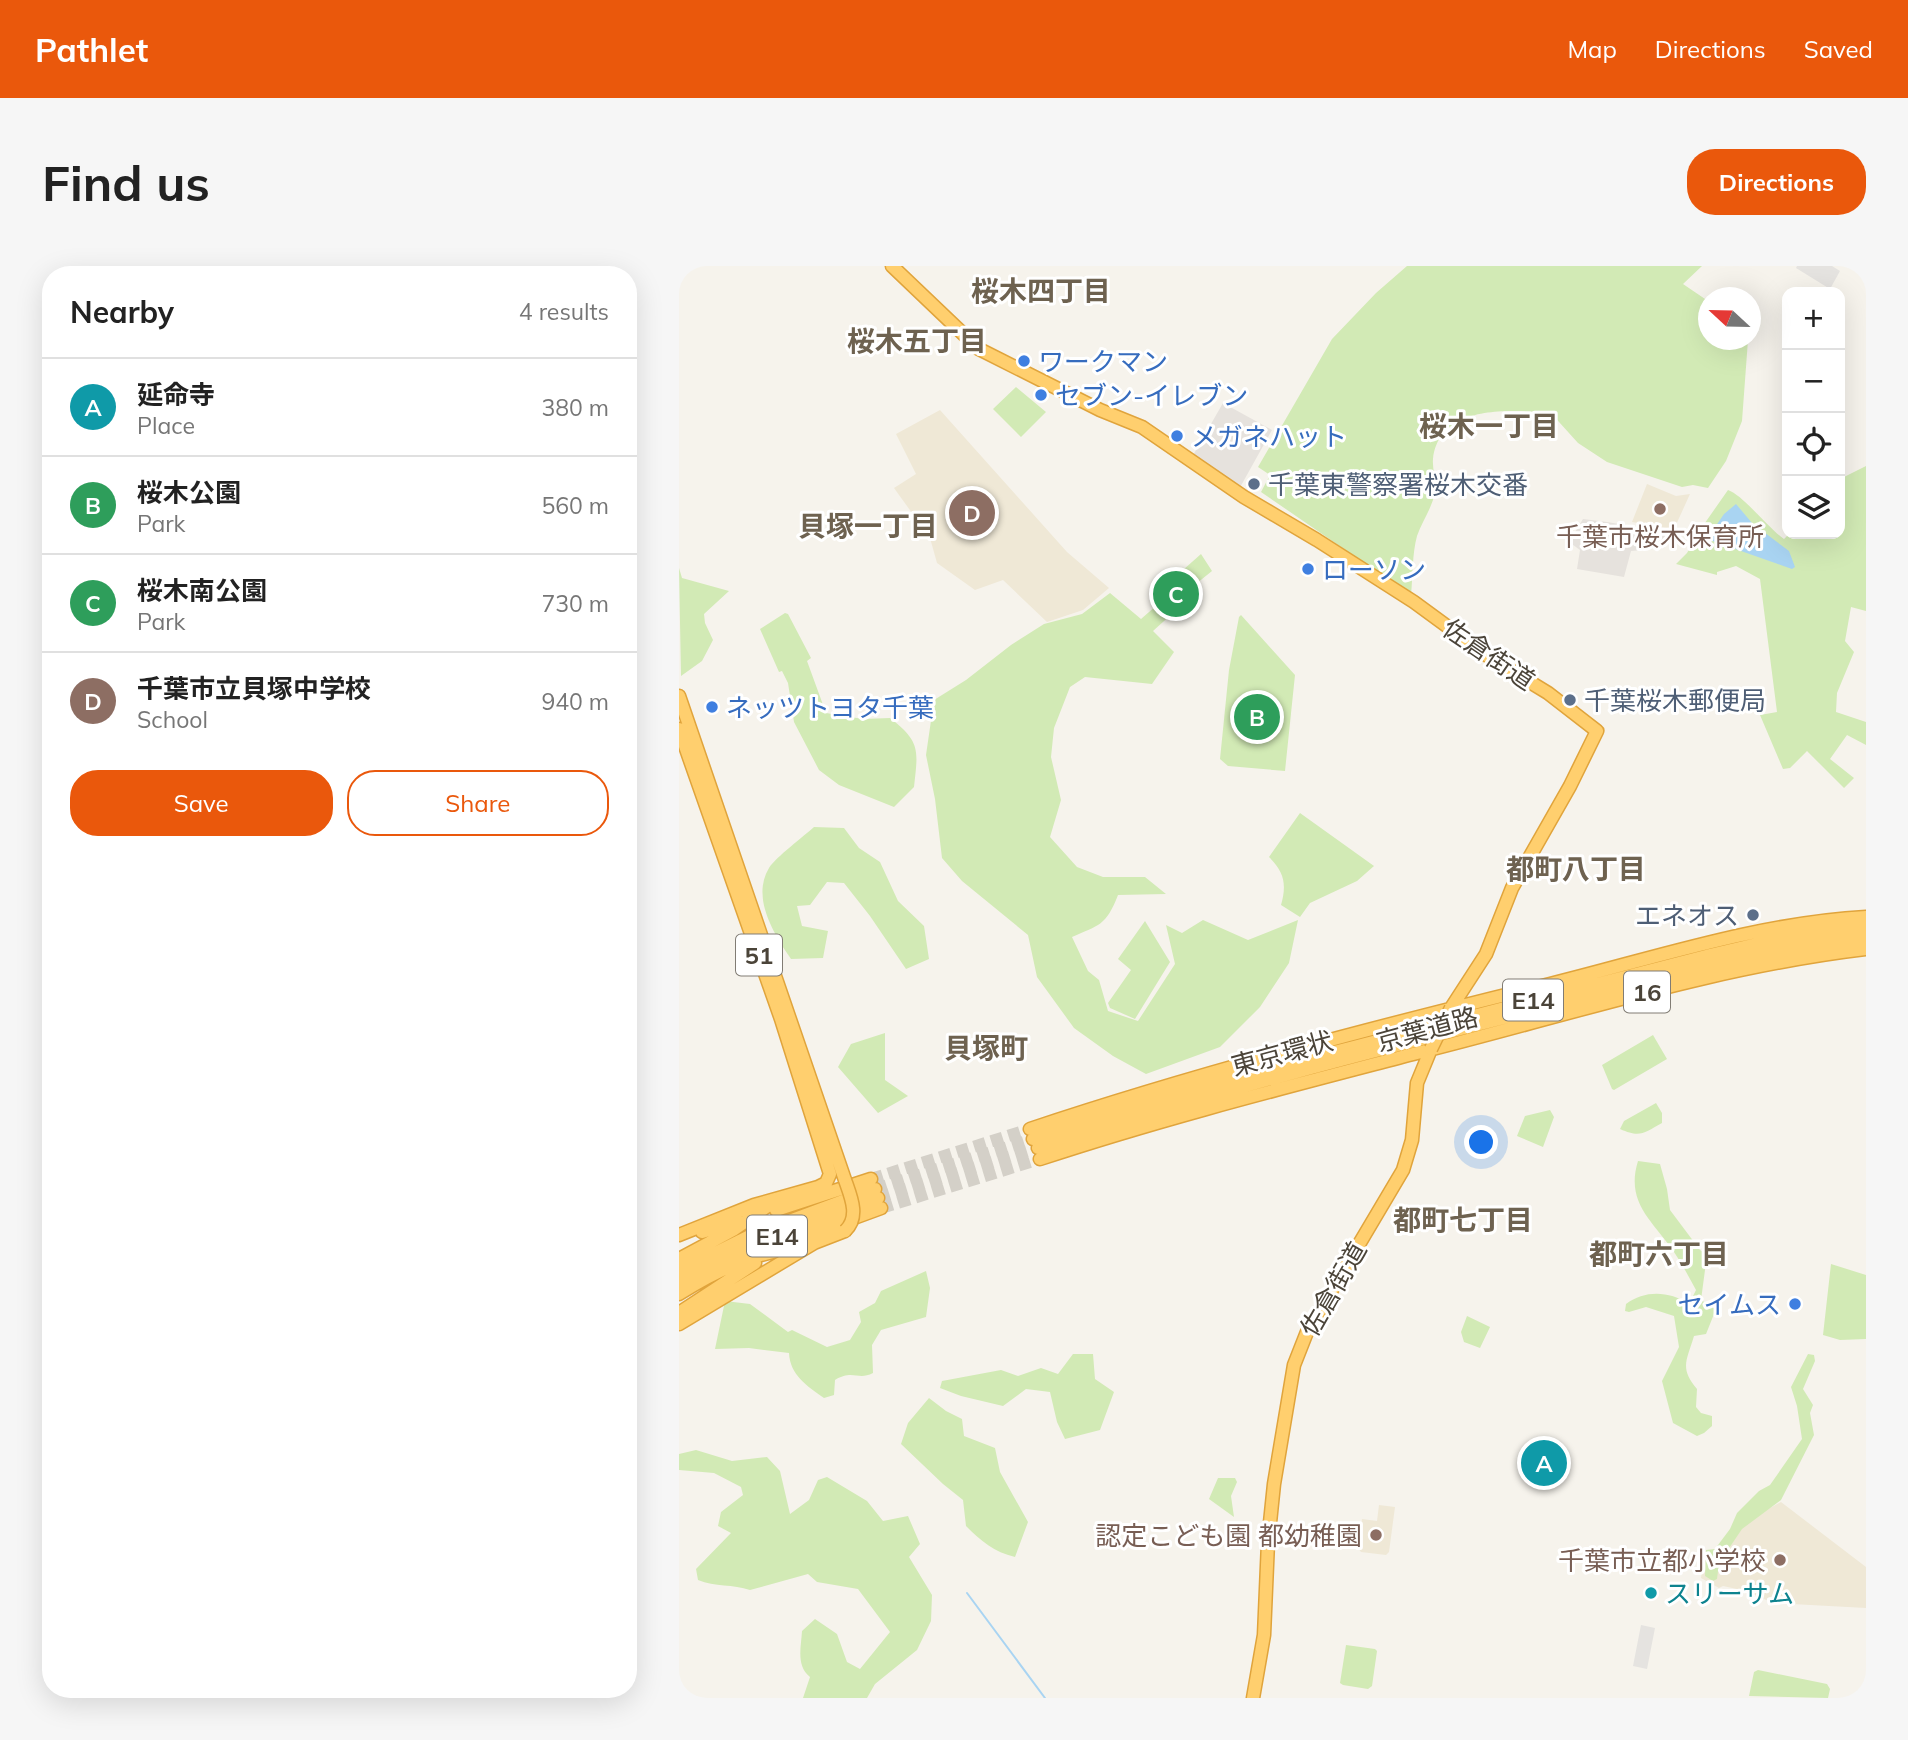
<!DOCTYPE html>
<html lang="en">
<head>
<meta charset="utf-8">
<style>
	body { margin:0; font-family:Mulish,"Noto Sans JP",sans-serif; background:#f6f6f6; color:#222 }
	.controls { position:absolute; right:21px; top:21px; display:grid; overflow:hidden; border-radius:14px; box-shadow:0 7px 28px #0002 }
	.controls button { width:63px; height:63px; display:grid; place-items:center; padding:0; border:0; border-bottom:2px solid #e0e0e0; background:#fff; color:#222; font:35px sans-serif }
	.compass { position:absolute; left:1019px; top:21px; width:63px; height:63px; border-radius:50%; background:#fff; box-shadow:0 7px 28px #0002; rotate:292deg }
	.you { position:absolute; left:803px; top:877px; width:24px; height:24px; margin:-18px; border:5px solid #fff; border-radius:50%; background:#1a73e8; box-shadow:0 0 0 10px #1a73e833 }
	.badge { display:grid; place-items:center; width:46px; height:46px; border-radius:50%; background:#ea580c; color:#fff; font-size:23px; font-weight:700 }
	.pin { position:absolute; translate:-50% -50%; border:4px solid #fff; box-shadow:0 2px 7px #0006 }
	.list { margin:0; padding:0; list-style:none }
	h2 { display:flex; justify-content:space-between; align-items:center; height:91px; margin:0; padding:0 28px; font-size:30px }
	h2 small { font-size:23px; font-weight:400; color:#767676 }
	.list li { display:grid; grid-template-columns:46px 1fr auto; gap:21px; align-items:center; box-sizing:border-box; height:98px; padding:0 28px; border-top:2px solid #e0e0e0 }
	.list b { display:block; font-size:26px; white-space:nowrap }
	.list p { margin:0; font-size:23px; white-space:nowrap; color:#767676 }
	.list em { font-size:23px; font-style:normal; color:#767676 }
	.actions { display:flex; gap:14px; padding:21px 28px }
	.actions a { flex:1; padding:16px 0; border:2px solid #ea580c; border-radius:28px; text-align:center; font-size:24px; color:#ea580c }
	.actions .main { background:#ea580c; color:#fff }
	.icon { flex:none; width:38px; height:38px; fill:none; stroke:currentColor; stroke-width:2; stroke-linecap:round; stroke-linejoin:round }
	.map { position:relative; flex:none; width:1187px; height:1432px; overflow:hidden; border-radius:28px }
	header { display:flex; align-items:center; gap:42px; box-sizing:border-box; height:98px; padding:0 35px; background:#ea580c; color:#fff }
	header strong { font-size:33px }
	nav { display:flex; gap:38px; margin-inline-start:auto; font-size:24px }
	.intro { display:flex; align-items:center; justify-content:space-between; box-sizing:border-box; height:168px; padding:0 42px }
	h1 { margin:0; font-size:49px }
	.button { padding:18px 32px; border-radius:28px; background:#ea580c; color:#fff; font-size:24px; font-weight:700 }
	main { display:flex; gap:42px; padding:0 42px }
	aside { flex:1; background:#fff; border-radius:28px; box-shadow:0 7px 28px #0002 }
	.map>svg:first-child { display:block }
	.industrial { fill:#e6e2dd }
	.education { fill:#efe8d6 }
	.green { fill:#d2eab5 }
	.parking { fill:#e5e3e0 }
	.water { fill:#a9d4f2 }
	.lines { fill:none; stroke-linecap:round; stroke-linejoin:round }
	.stream { stroke:#a9d4f2; stroke-width:2 }
	.highway-tunnel { stroke:#d4d0c8; stroke-width:12; stroke-dasharray:12 6; stroke-linecap:butt }
	.highway-casing { stroke:#e0a43c; stroke-width:15 }
	.highway { stroke:#ffcf6e; stroke-width:12 }
	.highway-bridge-casing { stroke:#e0a43c; stroke-width:15; stroke-linecap:butt }
	.highway-bridge { stroke:#ffcf6e; stroke-width:12 }
	.shop-dot { fill:#3f7fe0; stroke:#fff; stroke-width:2.5 }
	.service-dot { fill:#5c6f8a; stroke:#fff; stroke-width:2.5 }
	.education-dot { fill:#8d6e63; stroke:#fff; stroke-width:2.5 }
	.culture-dot { fill:#0f9aa8; stroke:#fff; stroke-width:2.5 }
	.labels { text-anchor:middle; dominant-baseline:central; stroke-width:6; stroke-linejoin:round; paint-order:stroke }
	.shield { fill:#fff; stroke:#817c74; stroke-width:2 }
	.shield-label { font-size:24px; font-weight:bold; fill:#4b4439 }
	.shop-label { font-size:26px; fill:#366cbe; stroke:#fff; text-anchor:start }
	.service-label { font-size:26px; fill:#4e5e75; stroke:#fff; text-anchor:start }
	.education-label { font-size:26px; fill:#785e54; stroke:#fff; text-anchor:end }
	.street-label { font-size:26px; fill:#4b4439; stroke:#fff }
	.culture-label { font-size:26px; fill:#0d838f; stroke:#fff; text-anchor:start }
	.neighbourhood-label { font-size:28px; font-weight:bold; fill:#6e6250; stroke:#fff }
</style>
</head>
<body>
<header>
<strong>Pathlet</strong>
<nav><a>Map</a><a>Directions</a><a>Saved</a></nav>
</header>
<div class="intro"><h1>Find us</h1><a class="button">Directions</a></div>
<main>
<aside>
<h2>Nearby<small>4 results</small></h2>
<ul class="list">
<li><span class="badge" style="background:#0f9aa8">A</span><div><b>延命寺</b><p>Place</p></div><em>380 m</em></li>
<li><span class="badge" style="background:#2e9e5b">B</span><div><b>桜木公園</b><p>Park</p></div><em>560 m</em></li>
<li><span class="badge" style="background:#2e9e5b">C</span><div><b>桜木南公園</b><p>Park</p></div><em>730 m</em></li>
<li><span class="badge" style="background:#8d6e63">D</span><div><b>千葉市立貝塚中学校</b><p>School</p></div><em>940 m</em></li>
</ul>
<div class="actions"><a class="main">Save</a><a>Share</a></div>
</aside>
<div class="map">
<svg width="1187" height="1432" viewBox="0 0 1187 1432">
	<rect width="100%" height="100%" fill="#f6f3ec"/>
	<path class="industrial" d="M 544,137 L 593,164 L 559,225 L 513,191 Z
		M 904,253 L 928,256 L 993,267 L 985,282 L 952,285 L 945,311 L 898,303 L 901,284 L 890,276 Z"/>
	<path class="education" d="M 261,144 L 388,286 L 430,322 L 404,344 L 368,356 L 324,314 L 296,324 L 258,297 L 251,272 L 215,222 L 237,208 L 217,168 Z
		M 968,218 L 997,230 L 1011,228 L 996,261 L 987,262 L 953,256 Z
		M 1102,1236 L 1187,1301 L 1187,1342 L 1094,1337 L 1067,1325 L 1044,1320 L 1040,1322 L 1022,1312 L 1025,1287 L 1043,1287 L 1069,1254 Z
		M 700,1239 L 716,1241 L 710,1286 L 707,1289 L 682,1286 L 679,1282 L 683,1253 L 698,1255 Z"/>
	<path class="green" d="M 728,0 L 1023,0 L 1004,18 L 1029,35 L 1030,74 L 1069,74 L 1063,155 L 1047,195 L 1029,222 L 1014,219 L 1003,221 L 928,196 L 899,177 L 871,146 C 831,145 761,137 754,193 C 753,204 758,215 756,225 C 754,241 743,255 738,270 C 733,288 734,310 732,329 L 582,226 L 591,209 L 579,201 L 653,73 L 697,27 Z
		M 337,121 L 367,146 L 342,171 L 314,143 Z
		M 1187,200 L 1187,345 L 1172,341 L 1166,375 L 1175,386 L 1158,427 L 1157,446 L 1187,456 L 1187,479 L 1168,469 L 1151,493 L 1175,512 L 1165,522 L 1128,485 L 1111,502 L 1104,503 L 1081,449 L 1098,446 L 1081,313 L 1057,300 L 1038,306 L 1038,309 L 997,298 L 1008,287 L 1021,264 L 1049,224 C 1064,229 1089,262 1105,273 L 1110,268 L 1161,268 L 1161,213 Z
		M 522,288 L 533,305 L 502,330 L 506,336 L 474,365 L 495,386 L 473,418 L 406,411 L 391,421 L 375,462 L 372,491 L 382,534 L 371,571 L 398,601 L 424,611 L 466,611 L 487,628 L 439,629 C 427,660 420,659 393,671 L 409,705 L 420,714 L 429,745 L 459,755 L 496,698 L 487,659 L 503,667 L 524,654 L 569,674 L 619,654 L 610,697 L 581,741 L 541,781 L 467,808 L 434,790 L 395,762 L 358,711 L 349,669 L 283,615 L 263,592 L 256,533 L 247,489 L 255,434 L 287,414 L 332,379 L 365,358 L 403,348 L 431,327 L 462,353 L 493,326 L 487,319 Z
		M 0,302 L 3,312 L 50,325 L 25,348 L 26,357 L 34,374 L 23,395 L 2,410 Z
		M 106,347 L 109,348 L 132,392 L 128,395 L 147,447 L 184,453 L 211,452 C 242,476 239,484 235,521 L 215,541 L 160,519 L 140,504 L 115,456 L 109,417 L 103,405 L 100,406 L 81,363 Z
		M 562,349 L 616,409 L 606,505 L 549,500 L 541,493 L 550,404 L 560,351 Z
		M 621,547 L 695,600 L 678,615 L 631,637 L 621,651 L 602,639 C 608,618 605,606 590,591 Z
		M 135,561 L 165,562 L 180,582 L 201,596 L 219,635 L 245,660 L 250,693 L 227,703 L 191,650 L 165,617 L 148,616 L 131,639 L 118,640 L 123,660 L 149,665 L 144,692 L 112,693 C 95,668 72,632 90,602 C 97,591 124,571 135,561 Z
		M 466,655 L 491,696 L 456,753 L 431,742 L 429,737 L 452,704 L 439,693 Z
		M 206,767 L 206,814 L 229,830 L 199,847 L 159,801 L 172,778 Z
		M 974,769 L 988,793 L 935,824 L 933,823 L 923,799 Z
		M 977,837 L 983,847 L 983,857 C 965,867 961,872 941,863 L 945,855 Z
		M 871,844 L 875,851 L 864,881 L 838,870 L 846,850 Z
		M 959,895 L 981,898 L 988,923 L 991,944 L 1021,984 L 1028,989 L 1022,1034 L 1037,1043 L 1027,1068 L 1015,1070 C 1008,1094 1000,1102 1018,1123 L 1017,1141 L 1022,1147 L 1033,1150 L 1033,1160 L 1025,1167 L 1018,1170 L 994,1157 L 983,1115 L 1000,1081 L 995,1050 L 967,1041 L 950,1046 L 946,1045 L 947,1038 C 966,1024 990,1025 1010,1038 L 1017,1024 C 1010,1011 1003,998 995,986 C 974,955 946,937 959,895 Z
		M 1152,998 L 1187,1009 L 1187,1073 L 1161,1074 L 1144,1069 Z
		M 247,1005 L 251,1022 L 247,1051 L 202,1064 L 193,1079 L 194,1107 C 179,1115 174,1103 156,1114 L 155,1129 L 145,1132 C 128,1120 111,1109 110,1087 L 70,1082 L 36,1083 L 46,1035 L 71,1038 L 109,1066 L 113,1064 L 148,1081 L 171,1074 L 182,1056 L 180,1046 L 196,1037 L 202,1025 Z
		M 788,1050 L 811,1061 L 801,1082 L 785,1076 L 782,1066 Z
		M 394,1088 L 414,1088 L 416,1113 L 435,1126 L 421,1164 L 386,1173 L 378,1156 L 371,1126 L 347,1123 L 324,1140 L 282,1130 L 261,1122 L 263,1115 L 322,1104 L 339,1110 L 362,1102 L 379,1108 Z
		M 1129,1088 L 1135,1089 L 1136,1095 L 1124,1123 L 1134,1139 L 1131,1147 L 1135,1169 L 1102,1234 L 1063,1263 L 1040,1297 L 1038,1313 L 1034,1315 L 1026,1310 L 1027,1284 L 1036,1283 L 1051,1263 L 1058,1247 L 1080,1225 L 1091,1219 L 1123,1173 L 1118,1140 L 1112,1121 Z
		M 250,1132 L 267,1145 L 283,1153 L 285,1170 L 316,1182 L 321,1206 L 349,1256 L 336,1291 C 315,1286 302,1275 287,1260 L 284,1234 L 264,1218 L 222,1178 L 229,1157 Z
		M 17,1184 L 53,1195 L 88,1191 L 101,1205 L 111,1248 L 130,1234 L 139,1214 L 148,1211 L 188,1235 L 204,1255 L 229,1250 L 241,1278 L 230,1291 L 253,1329 L 252,1355 L 238,1384 L 196,1418 L 188,1432 L 124,1432 L 131,1411 C 117,1400 122,1382 123,1365 L 136,1353 L 158,1368 L 168,1396 L 181,1403 L 211,1366 L 179,1323 L 138,1316 L 129,1308 L 71,1324 C 54,1318 36,1321 19,1314 L 17,1303 L 52,1267 L 39,1260 L 42,1246 L 64,1229 L 62,1221 L 35,1207 L 0,1204 L 0,1188 Z
		M 539,1212 L 556,1212 L 558,1216 L 552,1230 L 555,1251 L 530,1233 Z
		M 667,1379 L 696,1383 L 698,1385 L 693,1420 L 689,1423 L 664,1419 L 661,1417 Z
		M 1079,1404 L 1148,1418 L 1151,1423 L 1149,1432 L 1070,1430 L 1075,1406 Z"/>
	<path class="parking" d="M 1118,0 L 1153,0 L 1161,5 L 1151,23 L 1117,2 Z
		M 962,1359 L 976,1362 L 968,1403 L 954,1400 Z"/>
	<path class="water" d="M 1057,238 L 1073,257 L 1110,285 L 1116,301 L 1113,303 L 1028,273 L 1045,248 Z"/>
	<g class="lines">
		<path class="stream" d="M 288,1327 L 366,1432"/>
		<path class="highway-tunnel" d="M 192,913 L 351,863
			M 196,923 L 354,873
			M 199,932 L 359,882
			M 202,942 L 361,893"/>
		<g class="highway-casing">
			<path id="highway" d="M 213,0 L 300,83 L 421,144 L 463,161 L 565,231 L 638,274 L 735,336 L 810,391 L 869,427 L 918,465 L 891,520 L 833,622 L 807,688 L 772,742
				M 0,430 L 166,914
				M 0,463 L 102,753 L 151,908 L 147,917 L 139,921 L 75,939 L 0,969
				M 351,863 C 522,806 696,761 871,718 C 976,692 1079,657 1187,651
				M 354,873 L 524,820 L 1031,689 L 1099,673 L 1187,661
				M 359,882 C 529,827 702,783 876,739 C 979,713 1081,681 1187,673
				M 361,893 C 485,852 612,820 738,787 C 887,750 1034,701 1187,683
				M 97,944 L 192,913
				M 23,966 L 59,955
				M 115,974 L 202,942
				M 0,993 L 54,964 L 93,937
				M 0,1005 L 73,969 L 196,923
				M 0,1016 L 68,982 L 199,932
				M 0,1028 C 41,1002 77,987 125,979
				M 0,1047 L 76,997
				M 0,1058 L 135,977 L 166,965
				M 574,1432 L 585,1369 L 589,1276 L 595,1218 L 615,1099 L 628,1066 L 724,904 L 733,874 L 738,817 L 752,783"/>
		</g>
		<use href="#highway" class="highway"/>
		<g class="highway-bridge-casing">
			<path id="highway-bridge" d="M 752,783 L 772,742
				M 166,965 C 181,951 172,931 166,914"/>
		</g>
		<use href="#highway-bridge" class="highway-bridge"/>
	</g>
	<g class="shop-dot">
		<circle cx="345" cy="95" r="7"/>
		<circle cx="362" cy="129" r="7"/>
		<circle cx="498" cy="170" r="7"/>
		<circle cx="629" cy="303" r="7"/>
		<circle cx="33" cy="441" r="7"/>
		<circle cx="1116" cy="1038" r="7"/>
	</g>
	<g class="service-dot">
		<circle cx="575" cy="218" r="7"/>
		<circle cx="891" cy="434" r="7"/>
		<circle cx="1074" cy="649" r="7"/>
	</g>
	<g class="education-dot">
		<circle cx="981" cy="243" r="7"/>
		<circle cx="697" cy="1269" r="7"/>
		<circle cx="1101" cy="1294" r="7"/>
	</g>
	<circle class="culture-dot" cx="972" cy="1327" r="7"/>
	<g class="labels">
		<g class="shield">
			<rect x="57" y="668.5" width="46" height="41" rx="5"/>
			<rect x="945" y="705.5" width="46" height="41" rx="5"/>
			<rect x="824" y="713.5" width="60" height="41" rx="5"/>
			<rect x="68" y="949.5" width="60" height="41" rx="5"/>
		</g>
		<g class="shield-label">
			<text x="80" y="689">51</text>
			<text x="968" y="726">16</text>
			<text x="854" y="734">E14</text>
			<text x="98" y="970">E14</text>
		</g>
		<g class="shop-label">
			<text x="359" y="95">ワークマン</text>
			<text x="376" y="129">セブン-イレブン</text>
			<text x="512" y="170">メガネハット</text>
			<text x="643" y="303">ローソン</text>
			<text x="47" y="441">ネッツトヨタ千葉</text>
			<text x="1102" y="1038" text-anchor="end">セイムス</text>
		</g>
		<g class="service-label">
			<text x="589" y="218">千葉東警察署桜木交番</text>
			<text x="905" y="434">千葉桜木郵便局</text>
			<text x="1060" y="649" text-anchor="end">エネオス</text>
		</g>
		<g class="education-label">
			<text x="981" y="270" text-anchor="middle">千葉市桜木保育所</text>
			<text x="683" y="1269">認定こども園 都幼稚園</text>
			<text x="1087" y="1294">千葉市立都小学校</text>
		</g>
		<g class="street-label">
			<text transform="translate(810 388) rotate(34)">佐倉街道</text>
			<text transform="translate(748 763) rotate(-15)">京葉道路</text>
			<text transform="translate(603 787) rotate(-15)">東京環状</text>
			<text transform="translate(654 1023) rotate(-60)">佐倉街道</text>
		</g>
		<g class="culture-label">
			<text x="986" y="1327">スリーサム</text>
		</g>
		<g class="neighbourhood-label">
			<text x="362" y="24">桜木四丁目</text>
			<text x="238" y="74">桜木五丁目</text>
			<text x="810" y="159">桜木一丁目</text>
			<text x="189" y="259">貝塚一丁目</text>
			<text x="897" y="602">都町八丁目</text>
			<text x="307" y="781">貝塚町</text>
			<text x="784" y="953">都町七丁目</text>
			<text x="980" y="987">都町六丁目</text>
		</g>
	</g>
</svg>
<div class="controls">
<button>+</button>
<button>−</button>
<button><svg class="icon" aria-label="locate" viewBox="0 0 24 24"><circle cx="12" cy="12" r="6"/><path d="M12 2v4M12 18v4M2 12h4M18 12h4"/></svg></button>
<button><svg class="icon" aria-label="layers" viewBox="0 0 24 24"><path d="M12 4l9 5-9 5-9-5zM3 14l9 5 9-5"/></svg></button>
</div>
<svg class="compass" viewBox="-18 -18 36 36"><path d="M0-13l5 13h-10z" fill="#e53935"/><path d="M0 13l5-13h-10z" fill="#767676"/></svg>
<div class="you"></div>
<div class="pin badge" style="left:865px;top:1197px;background:#0f9aa8">A</div>
<div class="pin badge" style="left:578px;top:451px;background:#2e9e5b">B</div>
<div class="pin badge" style="left:497px;top:328px;background:#2e9e5b">C</div>
<div class="pin badge" style="left:293px;top:247px;background:#8d6e63">D</div>
</div>
</main>
</body>
</html>
